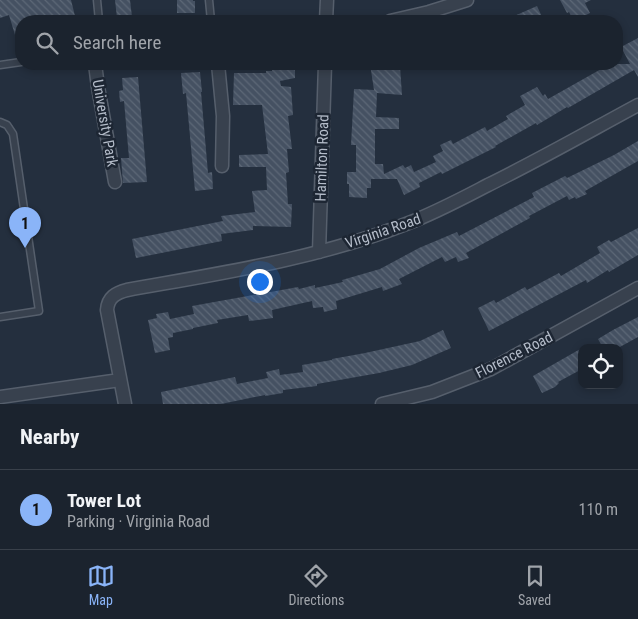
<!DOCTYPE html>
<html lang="en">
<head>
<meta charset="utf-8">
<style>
	body { margin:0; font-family:"Roboto Condensed",sans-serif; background:#242b36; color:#f1f3f6 }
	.controls { position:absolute; right:15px; bottom:15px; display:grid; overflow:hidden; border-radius:10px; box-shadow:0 2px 8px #0003 }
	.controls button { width:45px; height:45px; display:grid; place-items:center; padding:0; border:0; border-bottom:1px solid #39404a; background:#1b232e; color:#f1f3f6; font:25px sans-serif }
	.you { position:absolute; left:259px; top:281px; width:18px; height:18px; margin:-12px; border:4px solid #fff; border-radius:50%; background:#1a73e8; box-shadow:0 0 0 8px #1a73e833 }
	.badge { display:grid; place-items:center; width:32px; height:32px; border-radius:50%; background:#8ab4f8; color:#111; font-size:16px; font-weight:700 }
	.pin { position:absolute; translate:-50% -41px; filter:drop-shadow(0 1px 2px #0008) }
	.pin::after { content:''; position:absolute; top:26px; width:18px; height:15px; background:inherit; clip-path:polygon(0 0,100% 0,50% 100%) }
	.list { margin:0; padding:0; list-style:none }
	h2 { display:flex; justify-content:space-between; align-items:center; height:65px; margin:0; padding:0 20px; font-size:21px }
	h2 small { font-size:16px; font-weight:400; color:#a0a4aa }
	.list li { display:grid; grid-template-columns:32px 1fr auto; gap:15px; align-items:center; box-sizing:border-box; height:80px; padding:0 20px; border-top:1px solid #39404a }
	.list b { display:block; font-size:19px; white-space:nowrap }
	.list p { margin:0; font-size:16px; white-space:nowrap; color:#a0a4aa }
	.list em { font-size:16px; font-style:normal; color:#a0a4aa }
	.icon { flex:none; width:28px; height:28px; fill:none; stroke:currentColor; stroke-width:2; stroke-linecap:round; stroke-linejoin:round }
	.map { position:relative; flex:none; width:638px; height:404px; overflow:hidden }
	.search { position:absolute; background:#1b232e; box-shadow:0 2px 8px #0003; left:15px; right:15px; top:15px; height:55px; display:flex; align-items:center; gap:12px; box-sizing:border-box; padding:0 18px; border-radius:20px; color:#a0a4aa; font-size:19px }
	.sheet { height:145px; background:#1b232e }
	nav { display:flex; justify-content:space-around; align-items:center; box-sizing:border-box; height:70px; border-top:1px solid #39404a; background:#1b232e; font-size:14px; color:#a0a4aa }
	nav a { display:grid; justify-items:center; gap:2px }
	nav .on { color:#8ab4f8 }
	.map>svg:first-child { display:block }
	.building { fill:url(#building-back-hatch) }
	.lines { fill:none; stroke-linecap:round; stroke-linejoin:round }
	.service-casing { stroke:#565f6c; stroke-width:9 }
	.minor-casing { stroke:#565f6c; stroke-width:15 }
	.service { stroke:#38414e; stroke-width:6 }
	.minor { stroke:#38414e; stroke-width:12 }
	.labels { text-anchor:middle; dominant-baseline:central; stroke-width:5; stroke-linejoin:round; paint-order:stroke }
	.street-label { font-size:15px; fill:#b4bcc9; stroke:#1d2633 }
</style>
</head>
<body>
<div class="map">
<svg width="638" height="404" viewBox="0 0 638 404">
	<defs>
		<pattern id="building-back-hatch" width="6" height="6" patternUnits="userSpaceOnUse" patternTransform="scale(1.25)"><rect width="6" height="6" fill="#455162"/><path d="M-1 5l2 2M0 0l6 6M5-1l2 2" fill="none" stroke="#5d6877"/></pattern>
	</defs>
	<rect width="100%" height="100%" fill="#242f3e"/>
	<path class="building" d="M 0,0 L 71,0 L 75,16 L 55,21 L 21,21 L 21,44 L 18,45 L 9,15 L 0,18 Z
		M 115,0 L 130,0 L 132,17 L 117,18 Z
		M 177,0 L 193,0 L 193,1 L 195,1 L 195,13 L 177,13 Z
		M 560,0 L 591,0 L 585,3 L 590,13 L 574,21 L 569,12 L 567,13 Z
		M 537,6 L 544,21 L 503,21 Z
		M 638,38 L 638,77 L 634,70 L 568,108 L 567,107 L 537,125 L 536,123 L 495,146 L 496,147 L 442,174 L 441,172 L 419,183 L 420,187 L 404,195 L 397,179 L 371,179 L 371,188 L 367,188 L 367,198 L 349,197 L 349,184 L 347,184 L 347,172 L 356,172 L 356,145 L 351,145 L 354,89 L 374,90 L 370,64 L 384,64 L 385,68 L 400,66 L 402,95 L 377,93 L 376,117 L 399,118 L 399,129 L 375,129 L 375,164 L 383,164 L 384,174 L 403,165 L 405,168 L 411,165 L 414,172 L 436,162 L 433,156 L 443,151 L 440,145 L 451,140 L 453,144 L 485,127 L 487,131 L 508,119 L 506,116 L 525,105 L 520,96 L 537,87 L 543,96 L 545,94 L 548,99 L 610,64 L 630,64 L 621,47 Z
		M 272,64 L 295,64 L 295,78 L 280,81 L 281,86 L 291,87 L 293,115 L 288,116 L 292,149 L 287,149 L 289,172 L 286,173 L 288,204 L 292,204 L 291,227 L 253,226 L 253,230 L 221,234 L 222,241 L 136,258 L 132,239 L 223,221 L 221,216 L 255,212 L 252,191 L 267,190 L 266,167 L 239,167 L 239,155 L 268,154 L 262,105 L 233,105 L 234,73 L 266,73 L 266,71 L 272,71 Z
		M 200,72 L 202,92 L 201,92 L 208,173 L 212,172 L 213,189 L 195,191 L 186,93 L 183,94 L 181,73 Z
		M 138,77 L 147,182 L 123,183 L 121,158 L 129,158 L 124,101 L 120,102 L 119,91 L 123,90 L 122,78 Z
		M 638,141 L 638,161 L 585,191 L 587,194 L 576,199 L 575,197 L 569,200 L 567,196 L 529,216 L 530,218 L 466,253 L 469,258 L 458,262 L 456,257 L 445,262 L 442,257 L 399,279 L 402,284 L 383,291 L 382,287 L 336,301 L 337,309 L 324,312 L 323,307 L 313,308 L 312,301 L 272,310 L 273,318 L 249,321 L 248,315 L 217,320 L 218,323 L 193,328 L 193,329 L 173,333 L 173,337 L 168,338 L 170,350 L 155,353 L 148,320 L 157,318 L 156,314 L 168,312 L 170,319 L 194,314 L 192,306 L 298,287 L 299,289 L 315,285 L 315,288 L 343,282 L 342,280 L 380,269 L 419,248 L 457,232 L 459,236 L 534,197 L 532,193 L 565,176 L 567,178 L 614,155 Z
		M 638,228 L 638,255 L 609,272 L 608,270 L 587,283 L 586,280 L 489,331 L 478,308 L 494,300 L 496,303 L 525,287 L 527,290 L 559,273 L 561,276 L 600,253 L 597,247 L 609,240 L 611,242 Z
		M 638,317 L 638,337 L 618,348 L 603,348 L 598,339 L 613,330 Z
		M 443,330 L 451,348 L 412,365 L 379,373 L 317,384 L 317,386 L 283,390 L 283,393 L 265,396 L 265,395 L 221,404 L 163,404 L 161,392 L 235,377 L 237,384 L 268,378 L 266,372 L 279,369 L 280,375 L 303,372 L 302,365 L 332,360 L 332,359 L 365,353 L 420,341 Z
		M 582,348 L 582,369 L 558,382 L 559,383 L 555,387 L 542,393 L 533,376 Z"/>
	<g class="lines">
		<g class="service-casing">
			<path id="service" d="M 97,0 L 99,21
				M 209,0 L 211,21
				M 0,65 L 21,62
				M 0,122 L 7,125 L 13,134 L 39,311 L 0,317"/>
		</g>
		<g class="minor-casing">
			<path id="minor" d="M 326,21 L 327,0
				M 390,21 L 429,12 L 467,0
				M 95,64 L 98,87 L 115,182
				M 218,64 L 223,116 L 222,166
				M 319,252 L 325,64
				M 0,397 L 120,380
				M 125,404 L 107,310 C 108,297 116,293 127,290 C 221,273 317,259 406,224 C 435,213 461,199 488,185 C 539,160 588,132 638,105
				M 382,404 L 432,392 L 491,369 L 638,288"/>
		</g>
		<use href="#service" class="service"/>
		<use href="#minor" class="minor"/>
	</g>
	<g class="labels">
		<g class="street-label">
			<text transform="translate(105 123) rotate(80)">University Park</text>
			<text transform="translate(322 158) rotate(-88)">Hamilton Road</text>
			<text transform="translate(383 231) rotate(-19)">Virginia Road</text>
			<text transform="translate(514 355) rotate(-27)">Florence Road</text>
		</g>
	</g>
</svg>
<div class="controls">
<button><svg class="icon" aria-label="locate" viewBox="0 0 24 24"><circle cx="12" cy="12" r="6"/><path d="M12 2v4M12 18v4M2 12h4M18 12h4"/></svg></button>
</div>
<div class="you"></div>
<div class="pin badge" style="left:25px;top:248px">1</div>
<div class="search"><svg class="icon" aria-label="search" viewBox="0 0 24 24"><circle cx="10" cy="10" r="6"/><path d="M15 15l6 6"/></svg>Search here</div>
</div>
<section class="sheet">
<h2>Nearby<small></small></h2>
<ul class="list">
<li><span class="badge">1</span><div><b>Tower Lot</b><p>Parking · Virginia Road</p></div><em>110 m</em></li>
</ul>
</section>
<nav>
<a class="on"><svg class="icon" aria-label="map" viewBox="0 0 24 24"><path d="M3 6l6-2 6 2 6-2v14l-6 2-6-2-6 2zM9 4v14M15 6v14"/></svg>Map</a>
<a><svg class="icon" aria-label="directions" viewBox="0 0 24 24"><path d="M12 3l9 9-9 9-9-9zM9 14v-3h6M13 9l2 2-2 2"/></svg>Directions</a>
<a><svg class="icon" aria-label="saved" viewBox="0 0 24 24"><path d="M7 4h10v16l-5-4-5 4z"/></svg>Saved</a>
</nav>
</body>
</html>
